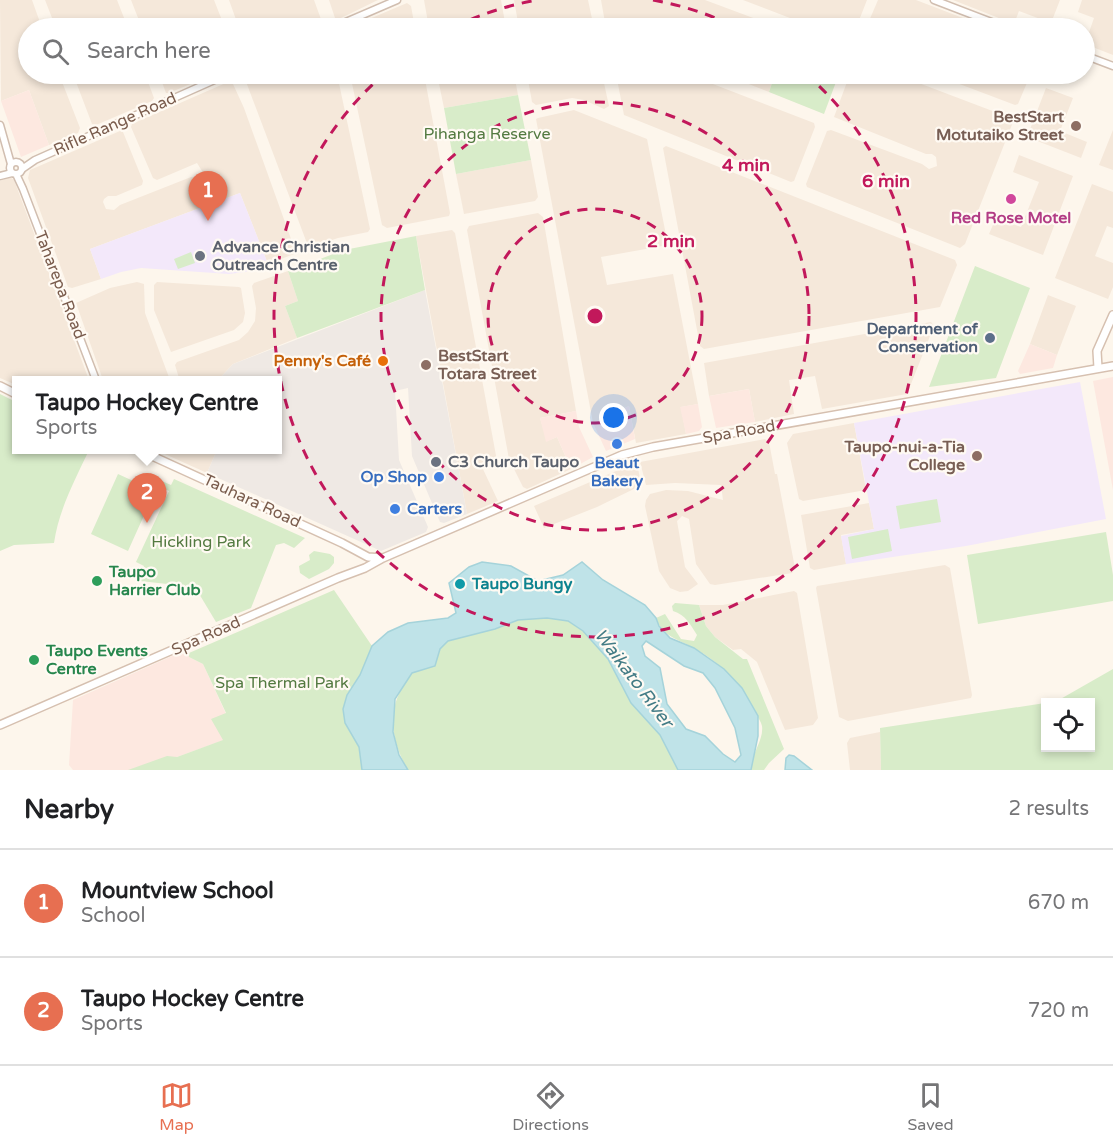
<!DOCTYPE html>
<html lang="en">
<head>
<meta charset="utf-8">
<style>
	body { margin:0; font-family:"Varela Round",sans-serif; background:#f2f2f2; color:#202124 }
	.controls { position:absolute; right:18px; bottom:18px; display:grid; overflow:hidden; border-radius:0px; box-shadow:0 3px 9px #0003 }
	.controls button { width:54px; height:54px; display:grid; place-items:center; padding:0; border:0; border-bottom:2px solid #e0e0e0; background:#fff; color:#202124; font:30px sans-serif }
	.you { position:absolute; left:614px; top:418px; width:21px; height:21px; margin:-15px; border:4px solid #fff; border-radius:50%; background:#1a73e8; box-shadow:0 0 0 9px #1a73e833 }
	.badge { display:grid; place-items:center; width:39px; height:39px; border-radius:50%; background:#e76f51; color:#fff; font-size:20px; font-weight:700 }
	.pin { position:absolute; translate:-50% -50px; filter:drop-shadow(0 2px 3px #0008) }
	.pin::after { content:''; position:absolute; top:32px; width:21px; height:18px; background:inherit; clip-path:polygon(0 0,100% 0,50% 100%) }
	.popup { position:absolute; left:12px; top:376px; width:270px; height:78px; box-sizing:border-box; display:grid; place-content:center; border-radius:0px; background:#fff; filter:drop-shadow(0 2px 4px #0005); font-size:20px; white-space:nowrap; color:#757577 }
	.popup b { font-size:22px; color:#202124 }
	.popup::after { content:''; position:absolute; left:50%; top:100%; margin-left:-12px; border:12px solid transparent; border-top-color:#fff }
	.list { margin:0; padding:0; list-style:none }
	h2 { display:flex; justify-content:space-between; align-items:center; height:78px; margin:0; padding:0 24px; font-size:26px }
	h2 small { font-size:20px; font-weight:400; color:#757577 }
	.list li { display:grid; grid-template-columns:39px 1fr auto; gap:18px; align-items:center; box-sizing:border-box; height:108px; padding:0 24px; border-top:2px solid #e0e0e0 }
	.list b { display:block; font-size:22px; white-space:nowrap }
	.list p { margin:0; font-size:20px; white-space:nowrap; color:#757577 }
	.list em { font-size:20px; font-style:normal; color:#757577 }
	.icon { flex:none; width:33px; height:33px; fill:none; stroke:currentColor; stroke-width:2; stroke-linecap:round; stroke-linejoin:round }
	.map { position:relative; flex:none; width:1113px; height:770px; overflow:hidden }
	.search { position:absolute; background:#fff; box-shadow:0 3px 9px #0003; left:18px; right:18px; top:18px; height:66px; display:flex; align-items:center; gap:15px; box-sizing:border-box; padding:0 21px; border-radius:33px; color:#757577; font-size:22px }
	.sheet { height:294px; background:#fff }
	nav { display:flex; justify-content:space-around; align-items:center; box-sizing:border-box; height:84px; border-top:2px solid #e0e0e0; background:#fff; font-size:16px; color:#757577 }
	nav a { display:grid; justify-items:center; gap:3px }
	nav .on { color:#e76f51 }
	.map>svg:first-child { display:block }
	.residential { fill:#f5e8da }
	.commercial { fill:#fde8e0 }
	.industrial { fill:#efe9e4 }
	.education { fill:#f3e8fa }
	.green { fill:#d8ecc9 }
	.water { fill:#bfe3e8; stroke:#a5d3da; stroke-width:1.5; fill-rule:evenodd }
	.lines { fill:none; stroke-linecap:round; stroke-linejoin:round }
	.tertiary-casing { stroke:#d1beb0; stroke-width:9 }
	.secondary-casing { stroke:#d6c0b0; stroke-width:10 }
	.tertiary { stroke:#fff; stroke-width:6 }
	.secondary { stroke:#fff; stroke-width:7 }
	.ring { fill:none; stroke:#c2185b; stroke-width:3; stroke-dasharray:10 8 }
	.education-dot { fill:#8d6e63; stroke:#fffaf3; stroke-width:2 }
	.hotel-dot { fill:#d1479c; stroke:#fffaf3; stroke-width:2 }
	.worship-dot { fill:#6b7280; stroke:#fffaf3; stroke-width:2 }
	.service-dot { fill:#5c6f8a; stroke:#fffaf3; stroke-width:2 }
	.food-dot { fill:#e8710a; stroke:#fffaf3; stroke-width:2 }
	.shop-dot { fill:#3f7fe0; stroke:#fffaf3; stroke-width:2 }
	.leisure-dot { fill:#2e9e5b; stroke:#fffaf3; stroke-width:2 }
	.culture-dot { fill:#0f9aa8; stroke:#fffaf3; stroke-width:2 }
	.labels { text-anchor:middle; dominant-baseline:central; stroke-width:4.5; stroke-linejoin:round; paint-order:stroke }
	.education-label { font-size:16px; font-weight:bold; fill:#785e54; stroke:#fffaf3; text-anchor:end }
	.street-label { font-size:16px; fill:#7a5c4d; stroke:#fffaf3 }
	.park-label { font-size:16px; fill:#537a41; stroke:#fffaf3 }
	.hotel-label { font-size:16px; font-weight:bold; fill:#b23c85; stroke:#fffaf3 }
	.worship-label { font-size:16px; font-weight:bold; fill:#5b616d; stroke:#fffaf3; text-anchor:start }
	.service-label { font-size:16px; font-weight:bold; fill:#4e5e75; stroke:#fffaf3; text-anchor:end }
	.food-label { font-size:16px; font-weight:bold; fill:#c56008; stroke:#fffaf3; text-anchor:end }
	.shop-label { font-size:16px; font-weight:bold; fill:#366cbe; stroke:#fffaf3 }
	.leisure-label { font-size:16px; font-weight:bold; fill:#27864d; stroke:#fffaf3; text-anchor:start }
	.culture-label { font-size:16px; font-weight:bold; fill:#0d838f; stroke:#fffaf3; text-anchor:start }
	.water-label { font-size:18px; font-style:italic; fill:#437c86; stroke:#fffaf3 }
	.centre { fill:#c2185b; stroke:#fffaf3; stroke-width:3 }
	.ring-label { font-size:18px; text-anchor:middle; font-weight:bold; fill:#c2185b; stroke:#fffaf3; stroke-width:4.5; stroke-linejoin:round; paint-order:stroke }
</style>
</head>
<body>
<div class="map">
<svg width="1113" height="770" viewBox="0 0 1113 770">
	<rect width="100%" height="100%" fill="#fdf6ec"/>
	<path class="residential" d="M 0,0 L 32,0 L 42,28 L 28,28 L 28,74 L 59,74 L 80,128 L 78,133 L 49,145 L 29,90 L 1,101 Z
		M 45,0 L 117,0 L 128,28 L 56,28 Z
		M 131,0 L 214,0 L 225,28 L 142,28 Z
		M 229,0 L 314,0 L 322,22 L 321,26 L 317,28 L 239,28 Z
		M 329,0 L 378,0 L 339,19 L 335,18 Z
		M 424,0 L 501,0 L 506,28 L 429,28 Z
		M 514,0 L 588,0 L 594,28 L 519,28 Z
		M 601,0 L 705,0 L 780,28 L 606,28 Z
		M 743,0 L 867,0 L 856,28 L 816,28 Z
		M 878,0 L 916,0 L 989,28 L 866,28 Z
		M 953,0 L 1060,0 L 1051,23 L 1019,11 L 1014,24 Z
		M 1082,0 L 1113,0 L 1113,55 L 1085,44 L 1094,18 L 1078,12 Z
		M 407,3 L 411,6 L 415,28 L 348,28 Z
		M 73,74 L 145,74 L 154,98 L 152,101 L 96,125 L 92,124 Z
		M 159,74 L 214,74 L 169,93 L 166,93 Z
		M 248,74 L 337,74 L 370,229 L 368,232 L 338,238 L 311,247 L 308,246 L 245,79 Z
		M 350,74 L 424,74 L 450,213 L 449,216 L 387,228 L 382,225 Z
		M 437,74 L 514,74 L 518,95 L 444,108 Z
		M 527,74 L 602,74 L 609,106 L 604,109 L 584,100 L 572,98 L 536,105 L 532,102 Z
		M 616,74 L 687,74 L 814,123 L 815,127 L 794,181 L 791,182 L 624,115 Z
		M 723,74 L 775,74 L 769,92 Z
		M 850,74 L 895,74 L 1011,118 L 1013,122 L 965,244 L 960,248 L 807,187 L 806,184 L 827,131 L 831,130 L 922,164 L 929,169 L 937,166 L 936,157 L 932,154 L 926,154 L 834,117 Z
		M 933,74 L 1019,74 L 1029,78 L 1018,104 L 1015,105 Z
		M 228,82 L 233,84 L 244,108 L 295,250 L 294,254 L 268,264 L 240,193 L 90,249 L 101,279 L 72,288 L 68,287 L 28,178 L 30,170 L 120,131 L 123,132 L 143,181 L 142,185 L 116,196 L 108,196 L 104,199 L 103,202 L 106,209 L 114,210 L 120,205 L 191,177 L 197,178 L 201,176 L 202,171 L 197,163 L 157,180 L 153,178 L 131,127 L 132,124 Z
		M 1046,88 L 1073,98 L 1060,131 L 1087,142 L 1081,158 L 1027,137 Z
		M 574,110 L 647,139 L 668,245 L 601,257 L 607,285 L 673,274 L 698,404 L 681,407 L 686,434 L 636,443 L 629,406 L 593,423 L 536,119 L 538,118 Z
		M 1113,130 L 1113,170 L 1099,165 Z
		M 666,146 L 955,260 L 957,265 L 940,307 L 704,349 L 700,346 L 663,148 Z
		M 1019,155 L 1073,176 L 1043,255 L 989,234 L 996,218 L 1021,227 L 1039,182 L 1013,172 Z
		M 531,160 L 538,197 L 535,201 L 464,214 L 456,174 Z
		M 10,177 L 14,180 L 89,380 L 16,380 L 16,385 L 0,378 L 0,181 Z
		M 1092,184 L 1113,192 L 1113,228 L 1107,226 L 1095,256 L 1113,263 L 1113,287 L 1108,299 L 1055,278 Z
		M 538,213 L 543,217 L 576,411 L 540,418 L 547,441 L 557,437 L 571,469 L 527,489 L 523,487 L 509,459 L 467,230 L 469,226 Z
		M 452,230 L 455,233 L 497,461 L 482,467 L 498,501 L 467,514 L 416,236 Z
		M 288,271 L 298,301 L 285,306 L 297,338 L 233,364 L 218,380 L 183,380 L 179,378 L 175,365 L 177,362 L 239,340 L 248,332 L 255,321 L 256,308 L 252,286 L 254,283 Z
		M 137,282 L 144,284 L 145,313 L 170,380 L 103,380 L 76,303 L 110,288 Z
		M 157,282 L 239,287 L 241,288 L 245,313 L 243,322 L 234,330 L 171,352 L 154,310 L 154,285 Z
		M 1048,295 L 1076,306 L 1057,355 L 1030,344 Z
		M 931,322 L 934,326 L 907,394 L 822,409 L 815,376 L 789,380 L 794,414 L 755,422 L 749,389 L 709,396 L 704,363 Z
		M 854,423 L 866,490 L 803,501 L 799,499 L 787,443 L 793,434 Z
		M 765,439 L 769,442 L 775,474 L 777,474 L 795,568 L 792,573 L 715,585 L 710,584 L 696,564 L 689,519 L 682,516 L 677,521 L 685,567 L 698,584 L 688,591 L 680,592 L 670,588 L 659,571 L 645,506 L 646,500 L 650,494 L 666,490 L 688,491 L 723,500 L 721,485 L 675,483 L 646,485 L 640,462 Z
		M 156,450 L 217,450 L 207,473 Z
		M 637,462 L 641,485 L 640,486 L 597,507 L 544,528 L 534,506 Z
		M 869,503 L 874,529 L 841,535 L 846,564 L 814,570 L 810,568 L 801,515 Z
		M 945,565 L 950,568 L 972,695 L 971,698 L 848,721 L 839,717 L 816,588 L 817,586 Z
		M 794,591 L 797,593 L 818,718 L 813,725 L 785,730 L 757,662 L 741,649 L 733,650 L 715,637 L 706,626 L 699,605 L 723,605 Z
		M 880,732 L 881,770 L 850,770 L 847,743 L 850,738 Z"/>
	<path class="commercial" d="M 29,90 L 49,145 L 21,157 L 1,101 Z
		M 1030,344 L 1057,355 L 1053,368 L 1020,374 L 1018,371 Z
		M 1113,377 L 1113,490 L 1093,381 Z
		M 749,389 L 755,422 L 716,428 L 709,396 Z
		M 698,404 L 702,427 L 699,431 L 686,434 L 680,407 Z
		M 629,406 L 635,439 L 606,451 L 593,423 Z
		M 576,411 L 579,427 L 593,457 L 571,469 L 557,437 L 546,442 L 540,418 Z
		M 188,649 L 189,657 L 203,664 L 226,714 L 224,740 L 141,770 L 73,770 L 69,765 L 73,700 Z"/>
	<path class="industrial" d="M 425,290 L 467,514 L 444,523 L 440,522 L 412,456 L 408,388 L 395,391 L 399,460 L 428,527 L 426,532 L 381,551 L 207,473 L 217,450 L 278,450 L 278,380 L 218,380 L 233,364 Z"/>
	<path class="education" d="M 240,193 L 268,264 L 245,272 L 229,274 L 141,268 L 121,272 L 101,279 L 90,249 Z
		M 1080,382 L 1106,519 L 966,546 L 846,564 L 841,536 L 874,529 L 854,423 Z"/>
	<path class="green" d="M 775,74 L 839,74 L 824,114 L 769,92 Z
		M 518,95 L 531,160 L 456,174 L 444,108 Z
		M 416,236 L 425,290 L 297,338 L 285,306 L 298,301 L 288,271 L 344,250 Z
		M 191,252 L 195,263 L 178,269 L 174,259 Z
		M 975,266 L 1030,288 L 996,378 L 929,387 Z
		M 0,394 L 16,402 L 16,450 L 89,450 C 75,480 59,509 54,543 L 14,545 L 0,551 Z
		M 118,474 L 155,491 L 128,551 L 91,534 Z
		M 155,478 L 171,485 L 174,479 L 305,538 L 294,548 L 284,543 L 276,545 L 251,608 L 216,622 L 195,587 L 140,581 L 144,566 L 136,562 L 169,491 L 153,484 Z
		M 937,499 L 941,522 L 900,529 L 896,506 Z
		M 888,529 L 892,551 L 852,559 L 848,537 Z
		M 1106,532 L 1113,575 L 1113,601 L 978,624 L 967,555 Z
		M 314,551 L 330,554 L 334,557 L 334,563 L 329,569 L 309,579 L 300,573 L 299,566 L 310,560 L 309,555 Z
		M 334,590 L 372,646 L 360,675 L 347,695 L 345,723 L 359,747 L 362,770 L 128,770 L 167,756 L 177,757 L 223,740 L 211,719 L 226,713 L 203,664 L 189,657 L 189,653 Z
		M 675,603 L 699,605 L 706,626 L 715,637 L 743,659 L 747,659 L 784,749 L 769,763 L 764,770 L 751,770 C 750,755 764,741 762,726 C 761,722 758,717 756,714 C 743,686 721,663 694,648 C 678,639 663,637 656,618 L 665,614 L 681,639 L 694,641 L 697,635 C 690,624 686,615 673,611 L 672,606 Z
		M 547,618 L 568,621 L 583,631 L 608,659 L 631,703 L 660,735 L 678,770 L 408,770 C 392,743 386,712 404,685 C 406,682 409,675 412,673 C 417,669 428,668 435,666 L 440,649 L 447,641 L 495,629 L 518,620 Z
		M 1113,669 L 1113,770 L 881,770 L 880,728 L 1045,703 L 1046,748 L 1090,748 L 1090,702 L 1048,702 L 1057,701 Z"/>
	<path class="water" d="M 482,562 L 511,566 L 538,581 L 563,575 L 582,562 L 603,580 L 645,605 L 656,618 L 659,626 L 670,638 L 694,648 L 724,669 L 742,688 L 758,716 L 758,736 L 751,770 L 678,770 L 660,735 L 631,703 L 608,659 L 583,631 L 568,621 L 547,618 L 518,620 L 495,629 L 448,641 L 440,649 L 435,666 L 412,673 L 395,699 L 393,732 L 399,755 L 408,770 L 362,770 L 359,747 L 345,723 L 343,709 L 347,695 L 360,675 L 372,646 L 388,632 L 408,623 L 448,618 L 456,613 L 449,583 L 469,567 ZM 646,641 L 684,666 L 703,673 L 715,688 L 735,728 L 741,755 L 735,762 L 723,754 L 705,736 L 686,729 L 667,704 L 660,668 L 645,656 L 642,646 Z
		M 789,755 L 794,756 L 812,770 L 785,770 L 786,758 Z"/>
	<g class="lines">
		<g class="tertiary-casing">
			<path id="tertiary" d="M 934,0 L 1007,28
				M 332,28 L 397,0
				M 1084,55 L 1113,66
				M 0,125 L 11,164
				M10 168a6 6 0 1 1 12 0a6 6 0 1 1-12 0Z
				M 22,169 L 35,160 L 228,74
				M 16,174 L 23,189 L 96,380
				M 0,176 L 12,173"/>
		</g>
		<g class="secondary-casing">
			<path id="secondary" d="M 1098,368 L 1097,351 L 1113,315
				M 0,386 L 16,394
				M 139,450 L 342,543 L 368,557 L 383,558
				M 0,725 L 338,578 L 365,568 L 383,558 L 622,455 L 653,447 L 1113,366"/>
		</g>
		<use href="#tertiary" class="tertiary"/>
		<use href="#secondary" class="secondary"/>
	</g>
	<g class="ring">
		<circle cx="595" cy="316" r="107"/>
		<circle cx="595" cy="316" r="214"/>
		<path d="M454 27A321 321 0 0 1 537 0M653 0A321 321 0 0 1 736 27M806 74A321 321 0 1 1 384 74"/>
	</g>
	<g class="education-dot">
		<circle cx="1076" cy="126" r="6"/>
		<circle cx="426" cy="365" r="6"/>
		<circle cx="977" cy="456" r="6"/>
	</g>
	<circle class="hotel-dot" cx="1011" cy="199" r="6"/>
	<g class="worship-dot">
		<circle cx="200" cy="256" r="6"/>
		<circle cx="436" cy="462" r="6"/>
	</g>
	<circle class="service-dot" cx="990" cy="338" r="6"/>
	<circle class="food-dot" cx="383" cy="361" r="6"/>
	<g class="shop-dot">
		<circle cx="617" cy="444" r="6"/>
		<circle cx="439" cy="477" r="6"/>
		<circle cx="395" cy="509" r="6"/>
	</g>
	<g class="leisure-dot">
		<circle cx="97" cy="581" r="6"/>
		<circle cx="34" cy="660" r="6"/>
	</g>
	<circle class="culture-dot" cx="460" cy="584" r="6"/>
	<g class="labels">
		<g class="education-label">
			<text x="1064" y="117">BestStart<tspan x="1064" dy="18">Motutaiko Street</tspan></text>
			<text x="438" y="356" text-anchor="start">BestStart<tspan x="438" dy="18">Totara Street</tspan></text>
			<text x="965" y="447">Taupo-nui-a-Tia<tspan x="965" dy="18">College</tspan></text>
		</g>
		<g class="street-label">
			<text transform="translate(115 124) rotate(-24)">Rifle Range Road</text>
			<text transform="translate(60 285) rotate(69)">Taharepa Road</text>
			<text transform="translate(739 432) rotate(-10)">Spa Road</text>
			<text transform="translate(252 501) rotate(25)">Tauhara Road</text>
			<text transform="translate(206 636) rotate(-24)">Spa Road</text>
		</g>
		<g class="park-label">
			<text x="487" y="134">Pihanga Reserve</text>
			<text x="201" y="542">Hickling Park</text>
			<text x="282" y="683">Spa Thermal Park</text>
		</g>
		<g class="hotel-label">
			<text x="1011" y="218">Red Rose Motel</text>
		</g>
		<g class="worship-label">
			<text x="212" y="247">Advance Christian<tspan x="212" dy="18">Outreach Centre</tspan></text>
			<text x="448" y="462">C3 Church Taupo</text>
		</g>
		<g class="service-label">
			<text x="978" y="329">Department of<tspan x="978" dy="18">Conservation</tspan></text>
		</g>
		<g class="food-label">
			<text x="371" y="361">Penny's Café</text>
		</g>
		<g class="shop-label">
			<text x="617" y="463">Beaut<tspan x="617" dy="18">Bakery</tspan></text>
			<text x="427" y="477" text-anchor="end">Op Shop</text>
			<text x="407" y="509" text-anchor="start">Carters</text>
		</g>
		<g class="leisure-label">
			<text x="109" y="572">Taupo<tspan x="109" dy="18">Harrier Club</tspan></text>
			<text x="46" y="651">Taupo Events<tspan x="46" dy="18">Centre</tspan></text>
		</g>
		<g class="culture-label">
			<text x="472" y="584">Taupo Bungy</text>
		</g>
		<g class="water-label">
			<text transform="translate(634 678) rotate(53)">Waikato River</text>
		</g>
	</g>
	<circle cx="595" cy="316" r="9" class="centre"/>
	<g class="ring-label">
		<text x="746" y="171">4 min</text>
		<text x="886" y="187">6 min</text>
		<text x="671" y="247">2 min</text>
	</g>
</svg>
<div class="controls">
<button><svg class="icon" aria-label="locate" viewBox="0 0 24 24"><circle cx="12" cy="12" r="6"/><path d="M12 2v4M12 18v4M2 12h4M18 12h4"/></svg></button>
</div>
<div class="you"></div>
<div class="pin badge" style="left:208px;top:221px">1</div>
<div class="pin badge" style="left:147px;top:523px">2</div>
<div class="popup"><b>Taupo Hockey Centre</b>Sports</div>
<div class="search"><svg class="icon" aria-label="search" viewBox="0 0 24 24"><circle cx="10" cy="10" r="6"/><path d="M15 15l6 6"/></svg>Search here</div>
</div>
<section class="sheet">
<h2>Nearby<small>2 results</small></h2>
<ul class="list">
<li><span class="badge">1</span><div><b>Mountview School</b><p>School</p></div><em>670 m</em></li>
<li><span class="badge">2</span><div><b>Taupo Hockey Centre</b><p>Sports</p></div><em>720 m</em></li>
</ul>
</section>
<nav>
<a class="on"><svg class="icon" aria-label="map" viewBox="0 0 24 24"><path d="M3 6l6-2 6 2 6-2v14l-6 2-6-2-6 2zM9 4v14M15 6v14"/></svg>Map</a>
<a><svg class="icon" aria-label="directions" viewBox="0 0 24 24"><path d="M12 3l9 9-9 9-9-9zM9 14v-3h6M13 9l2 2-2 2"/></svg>Directions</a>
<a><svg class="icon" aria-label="saved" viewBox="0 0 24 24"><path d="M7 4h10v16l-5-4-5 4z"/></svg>Saved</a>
</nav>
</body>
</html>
